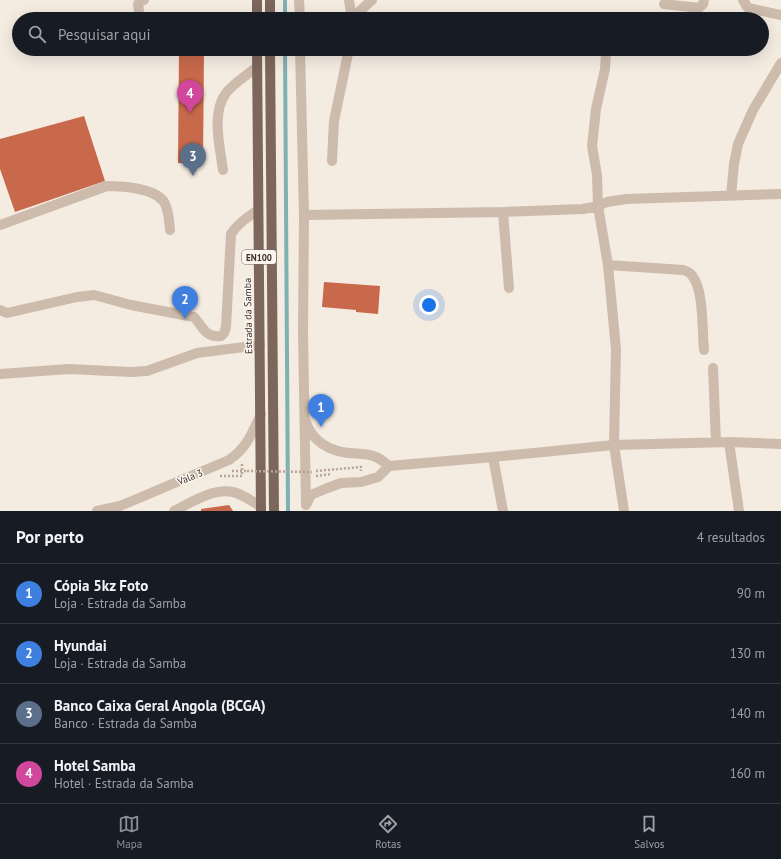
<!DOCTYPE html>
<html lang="pt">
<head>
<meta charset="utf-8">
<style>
	body { margin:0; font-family:"PT Sans",sans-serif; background:#20242c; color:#f1f3f6 }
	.you { position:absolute; left:429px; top:305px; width:14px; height:14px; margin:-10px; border:3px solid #fff; border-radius:50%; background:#1a73e8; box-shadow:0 0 0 6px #1a73e833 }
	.badge { display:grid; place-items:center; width:26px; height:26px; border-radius:50%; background:#8c9099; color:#fff; font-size:13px; font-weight:700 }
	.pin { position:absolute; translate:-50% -33px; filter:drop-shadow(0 1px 2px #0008) }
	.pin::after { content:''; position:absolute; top:21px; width:14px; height:12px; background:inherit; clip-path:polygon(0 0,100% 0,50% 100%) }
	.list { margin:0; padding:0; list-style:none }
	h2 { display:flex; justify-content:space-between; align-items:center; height:52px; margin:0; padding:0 16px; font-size:17px }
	h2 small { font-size:13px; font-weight:400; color:#9ea1a6 }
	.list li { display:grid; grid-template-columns:26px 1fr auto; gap:12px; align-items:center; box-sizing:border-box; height:60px; padding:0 16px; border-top:1px solid #363941 }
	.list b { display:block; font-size:15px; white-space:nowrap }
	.list p { margin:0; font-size:13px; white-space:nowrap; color:#9ea1a6 }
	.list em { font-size:13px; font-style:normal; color:#9ea1a6 }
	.icon { flex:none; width:22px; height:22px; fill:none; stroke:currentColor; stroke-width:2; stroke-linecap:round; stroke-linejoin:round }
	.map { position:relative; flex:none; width:781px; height:511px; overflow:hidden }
	.search { position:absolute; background:#171b24; box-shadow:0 4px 16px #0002; left:12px; right:12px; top:12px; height:44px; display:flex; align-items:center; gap:10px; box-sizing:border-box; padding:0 14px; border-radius:22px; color:#9ea1a6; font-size:15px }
	.sheet { height:292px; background:#171b24 }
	nav { display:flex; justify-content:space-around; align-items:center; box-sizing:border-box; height:56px; border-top:1px solid #363941; background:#171b24; font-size:11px; color:#9ea1a6 }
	nav a { display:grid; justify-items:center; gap:2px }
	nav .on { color:#8c9099 }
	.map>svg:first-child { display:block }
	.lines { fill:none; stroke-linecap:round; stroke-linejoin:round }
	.stream { stroke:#7fb0b2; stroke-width:4 }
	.building { fill:#c8694b }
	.path { stroke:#b9a596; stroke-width:2.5; stroke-dasharray:2 2; stroke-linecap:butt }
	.minor { stroke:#cdbbac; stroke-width:10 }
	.major { stroke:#7d675c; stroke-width:10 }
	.path-bridge { stroke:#b9a596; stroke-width:2.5; stroke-dasharray:2 2; stroke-linecap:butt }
	.labels { text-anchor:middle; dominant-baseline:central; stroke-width:3; stroke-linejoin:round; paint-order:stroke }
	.shield { fill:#fbf5ee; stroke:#756b66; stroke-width:1 }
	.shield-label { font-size:9px; font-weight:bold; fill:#3b302b }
	.street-label { font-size:10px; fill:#3b302b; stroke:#fbf5ee }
</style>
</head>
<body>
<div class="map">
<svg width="781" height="511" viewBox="0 0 781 511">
	<rect width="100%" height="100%" fill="#f4ebe1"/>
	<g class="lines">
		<path class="stream" d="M 285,0 L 285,19
			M 285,49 L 288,511"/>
	</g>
	<path class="building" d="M 179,49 L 204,49 L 203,164 L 178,163 Z
		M 84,116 L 105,181 L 15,212 L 0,169 L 0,139 Z
		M 324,282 L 380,286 L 378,314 L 356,312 L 356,310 L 322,307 Z
		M 229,505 L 233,511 L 201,511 L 201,509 Z"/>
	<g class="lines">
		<path class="path" d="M 232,471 L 247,471
			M 316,471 L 361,467 L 361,471
			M 220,476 L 242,476 L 242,464
			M 316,476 L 331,474"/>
		<path class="minor" d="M 299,0 L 300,19
			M 349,0 L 352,19
			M 743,0 L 748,8 L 781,15
			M 664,4 L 699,8 L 703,4 L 704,0
			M 352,18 L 372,0
			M 140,19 L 138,4 L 140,1 L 144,0
			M 300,49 L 304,215 L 303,332 L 306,505
			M 606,53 L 605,69 L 596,109 L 592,146 L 597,175 L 598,206 L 608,265 L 616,349 L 614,445 L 624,511
			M 332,161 L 334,121 L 349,49
			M 223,170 C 220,147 211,113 226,93 C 234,83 247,75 257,67
			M 731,196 L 734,164 L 738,144 L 753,110 L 781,63
			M 503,212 L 509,288
			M 304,215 L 503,212 L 583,209 L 598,206 L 607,202 L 626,199 L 781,194
			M 0,225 L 107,186 C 122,186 155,188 164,202 C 169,210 169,221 170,230
			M 608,265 L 683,270 C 687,271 691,273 693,277 C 704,292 702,331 704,350
			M 0,310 L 7,313 L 77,297 L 94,295 L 131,305 L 194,317 C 203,327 205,338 221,336 L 224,333 L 226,327 L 231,234 C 238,223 248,217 258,210
			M 713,368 L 716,442
			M 0,374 L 69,369 L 131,372 L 147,371 L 197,353 L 260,345
			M 306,422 C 312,441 329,451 349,453 C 358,454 367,453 376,457 C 381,459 385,463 389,466
			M 729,442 L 739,511
			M 493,457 L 503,511
			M 306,505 L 311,495 L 325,489 L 341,483 L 361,482 L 378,477 L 389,466 L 493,457 L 614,445 L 729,442 L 781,444
			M 97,511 L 120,506 L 229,460 C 247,448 252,433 261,414
			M 174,511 C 192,502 213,488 233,492 C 243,494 253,502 261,507"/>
		<path class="major" d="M 257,0 L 257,19
			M 270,0 L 270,19
			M 257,49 L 261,511
			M 270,49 L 274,511"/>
		<path class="path-bridge" d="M 247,471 L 312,472"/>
	</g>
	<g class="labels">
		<rect class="shield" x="242" y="250" width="34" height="14" rx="3"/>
		<g class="shield-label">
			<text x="259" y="257">EN100</text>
		</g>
		<g class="street-label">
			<text transform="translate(248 316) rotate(-91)">Estrada da Samba</text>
			<text transform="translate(190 477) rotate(-22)">Vala 3</text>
		</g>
	</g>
</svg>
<div class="you"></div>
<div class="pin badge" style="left:321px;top:427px;background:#3f7fe0">1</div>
<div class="pin badge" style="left:185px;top:319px;background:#3f7fe0">2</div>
<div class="pin badge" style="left:193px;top:176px;background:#5c6f8a">3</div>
<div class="pin badge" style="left:190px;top:113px;background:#d1479c">4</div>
<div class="search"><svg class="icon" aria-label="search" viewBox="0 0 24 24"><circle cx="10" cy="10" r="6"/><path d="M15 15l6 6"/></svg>Pesquisar aqui</div>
</div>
<section class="sheet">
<h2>Por perto<small>4 resultados</small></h2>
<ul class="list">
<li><span class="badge" style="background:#3f7fe0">1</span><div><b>Cópia 5kz Foto</b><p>Loja · Estrada da Samba</p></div><em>90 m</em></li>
<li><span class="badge" style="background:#3f7fe0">2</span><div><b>Hyundai</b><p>Loja · Estrada da Samba</p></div><em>130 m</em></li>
<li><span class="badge" style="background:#5c6f8a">3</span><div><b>Banco Caixa Geral Angola (BCGA)</b><p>Banco · Estrada da Samba</p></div><em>140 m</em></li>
<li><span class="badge" style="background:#d1479c">4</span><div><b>Hotel Samba</b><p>Hotel · Estrada da Samba</p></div><em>160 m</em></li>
</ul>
</section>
<nav>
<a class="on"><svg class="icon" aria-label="map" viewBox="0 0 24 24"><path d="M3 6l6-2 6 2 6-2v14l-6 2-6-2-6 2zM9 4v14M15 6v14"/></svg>Mapa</a>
<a><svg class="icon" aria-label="directions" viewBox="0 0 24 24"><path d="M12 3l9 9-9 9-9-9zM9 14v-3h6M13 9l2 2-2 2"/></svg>Rotas</a>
<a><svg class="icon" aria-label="saved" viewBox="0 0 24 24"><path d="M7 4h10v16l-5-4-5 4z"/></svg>Salvos</a>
</nav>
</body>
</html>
